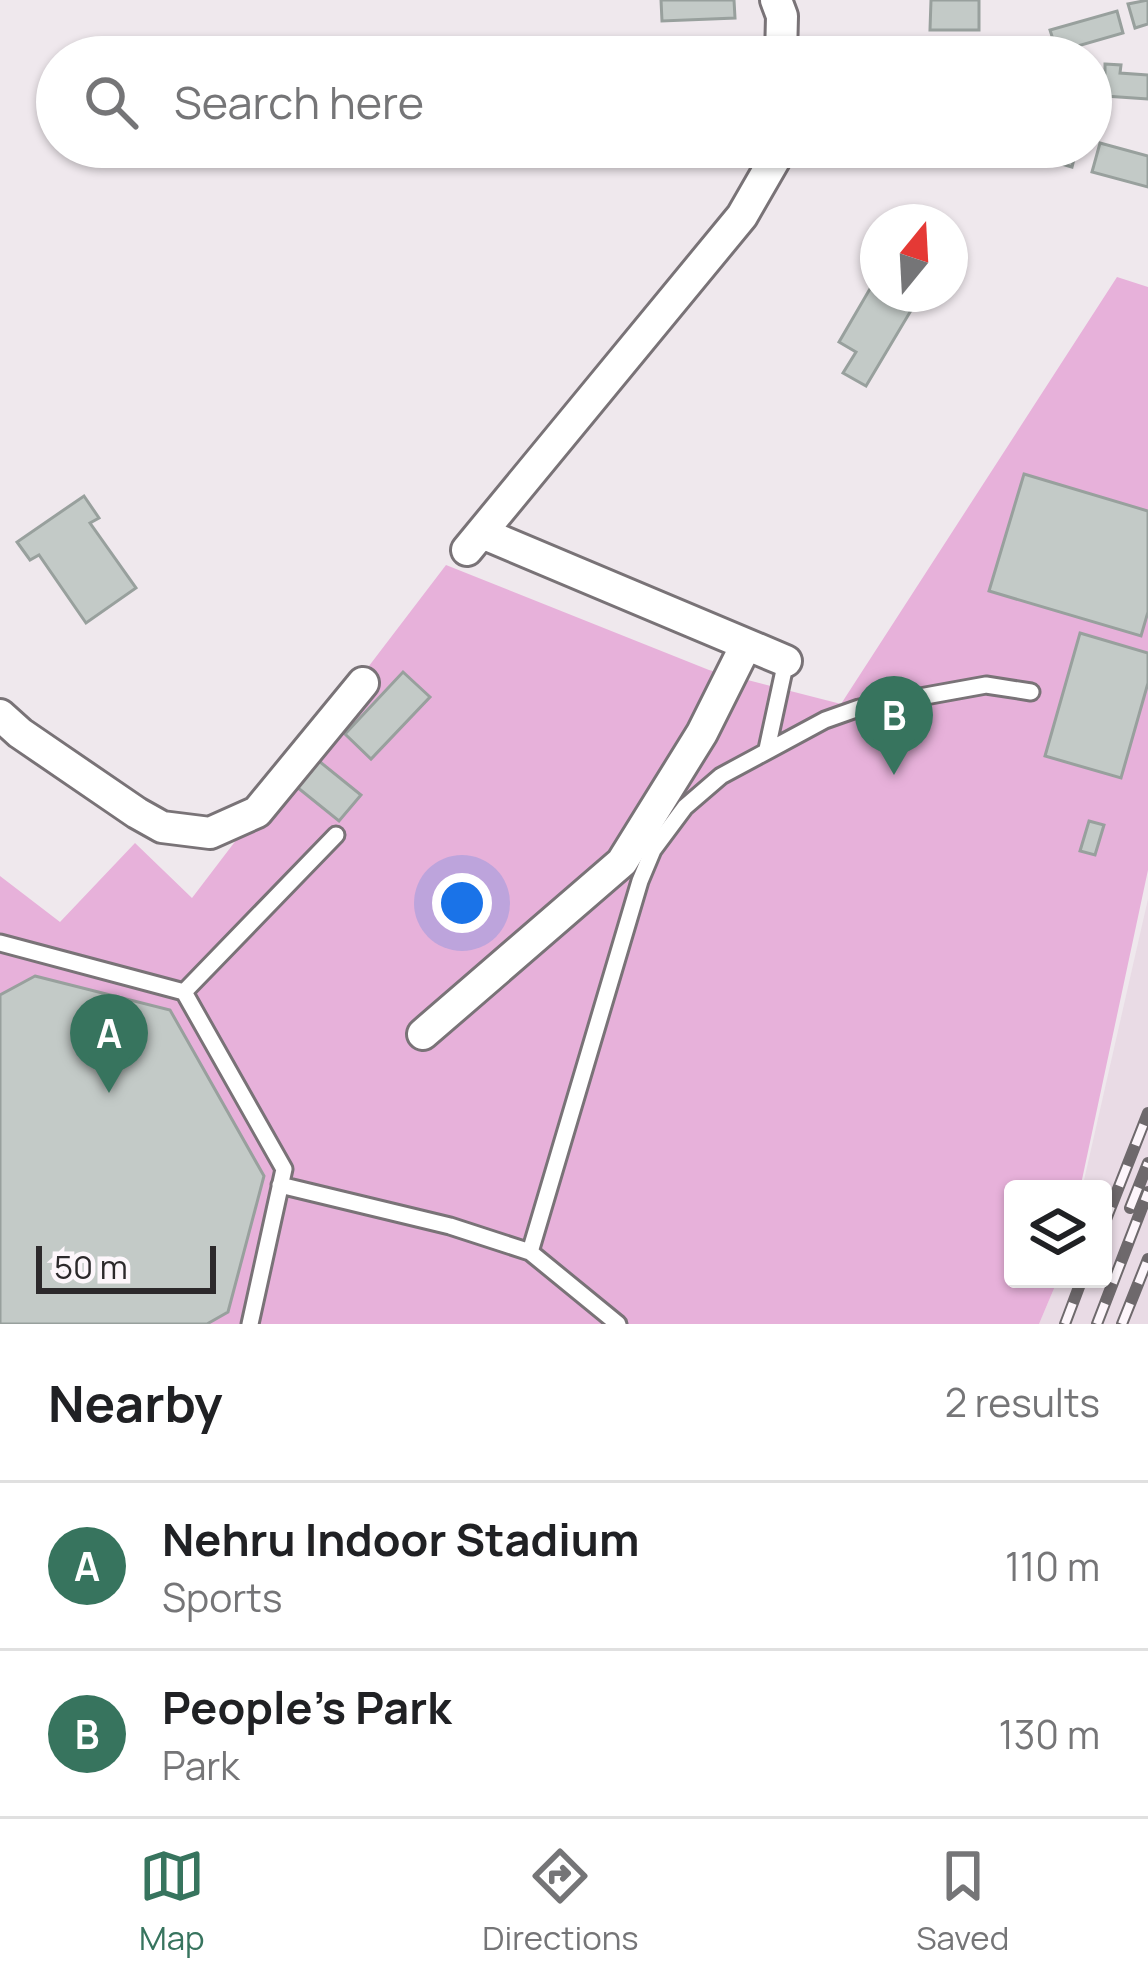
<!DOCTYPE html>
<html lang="en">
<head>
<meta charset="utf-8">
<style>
	body { margin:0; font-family:Manrope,sans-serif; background:#f6f6f6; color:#202124 }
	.controls { position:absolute; right:36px; bottom:36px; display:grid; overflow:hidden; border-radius:12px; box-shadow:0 3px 9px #0004 }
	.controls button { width:108px; height:108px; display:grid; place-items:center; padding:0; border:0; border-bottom:3px solid #e0e0e0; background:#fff; color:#202124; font:60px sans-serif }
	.compass { position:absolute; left:860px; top:204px; width:108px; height:108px; border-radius:50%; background:#fff; box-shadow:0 3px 9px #0004; rotate:18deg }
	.scale { position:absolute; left:36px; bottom:30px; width:180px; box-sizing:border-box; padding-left:12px; border:6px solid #2c292b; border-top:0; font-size:33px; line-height:42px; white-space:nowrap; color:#2c292b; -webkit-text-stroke:9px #fdf6fb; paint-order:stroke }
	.you { position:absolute; left:462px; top:903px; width:42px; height:42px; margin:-30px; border:9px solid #fff; border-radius:50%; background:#1a73e8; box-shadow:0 0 0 18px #1a73e833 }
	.badge { display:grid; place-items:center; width:78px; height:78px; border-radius:50%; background:#37745e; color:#fff; font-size:39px; font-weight:700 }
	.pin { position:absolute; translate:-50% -99px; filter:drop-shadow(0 3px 6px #0008) }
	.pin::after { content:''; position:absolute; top:63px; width:42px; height:36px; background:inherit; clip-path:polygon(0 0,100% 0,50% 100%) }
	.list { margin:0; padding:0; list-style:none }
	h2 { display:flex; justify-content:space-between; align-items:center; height:156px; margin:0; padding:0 48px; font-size:51px }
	h2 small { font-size:39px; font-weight:400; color:#757577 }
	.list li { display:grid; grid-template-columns:78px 1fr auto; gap:36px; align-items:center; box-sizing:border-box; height:168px; padding:0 48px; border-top:3px solid #e0e0e0 }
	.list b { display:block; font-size:45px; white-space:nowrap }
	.list p { margin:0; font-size:39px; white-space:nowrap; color:#757577 }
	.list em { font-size:39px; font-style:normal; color:#757577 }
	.icon { flex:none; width:66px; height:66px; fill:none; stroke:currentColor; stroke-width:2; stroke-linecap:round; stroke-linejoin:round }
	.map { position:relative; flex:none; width:1148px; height:1324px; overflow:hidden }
	.search { position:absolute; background:#fff; box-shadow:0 3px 9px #0004; left:36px; right:36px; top:36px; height:132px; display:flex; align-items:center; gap:30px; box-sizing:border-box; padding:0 42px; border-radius:66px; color:#757577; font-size:45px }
	.sheet { height:492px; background:#fff }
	nav { display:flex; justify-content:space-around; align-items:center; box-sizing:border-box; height:168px; border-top:3px solid #e0e0e0; background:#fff; font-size:33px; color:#757577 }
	nav a { display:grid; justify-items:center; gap:6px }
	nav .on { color:#37745e }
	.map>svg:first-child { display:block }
	.built { fill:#e9dbe5 }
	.green { fill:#e7b1da }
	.building { fill:#c3cac7; stroke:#98a09d; stroke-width:3 }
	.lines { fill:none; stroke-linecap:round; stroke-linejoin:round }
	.lane-casing { stroke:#797377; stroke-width:21 }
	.street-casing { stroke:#797377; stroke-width:36 }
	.lane { stroke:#fff; stroke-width:15 }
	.street { stroke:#fff; stroke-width:30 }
	.rail-casing { stroke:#6e696c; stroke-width:12 }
	.rail { stroke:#fdf6fb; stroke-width:8; stroke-dasharray:22; stroke-linecap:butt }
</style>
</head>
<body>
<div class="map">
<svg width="1148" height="1324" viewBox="0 0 1148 1324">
	<rect width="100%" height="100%" fill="#efe8ed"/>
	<path class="built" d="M 1148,899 L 1148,1324 L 1039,1324 L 1058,1279 L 1103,1279 L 1103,1189 L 1082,1189 Z"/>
	<path class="green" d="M 1117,277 L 1148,287 L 1148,870 L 1080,1189 L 1013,1189 L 1013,1279 L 1058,1279 L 1039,1324 L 0,1324 L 0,876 L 60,922 L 135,843 L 192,898 L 446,565 L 709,670 L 841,704 Z"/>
	<path class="building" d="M 661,0 L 734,0 L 735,18 L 662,21 Z
		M 931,0 L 979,0 L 979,30 L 930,30 Z
		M 1148,0 L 1148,24 L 1135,28 L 1128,4 Z
		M 1117,11 L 1123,33 L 1057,52 L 1050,30 Z
		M 1105,64 L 1121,65 L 1120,73 L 1148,75 L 1148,99 L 1091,95 L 1091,72 L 1105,73 Z
		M 1100,143 L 1148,156 L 1148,187 L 1092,172 Z
		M 1004,147 L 1077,147 L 1072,167 Z
		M 871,287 L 890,299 L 893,294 L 919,297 L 866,386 L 843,373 L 856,352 L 839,342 Z
		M 1024,474 L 1148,511 L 1148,612 L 1141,636 L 989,591 Z
		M 84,496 L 99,518 L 90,523 L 136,588 L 86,623 L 39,555 L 30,560 L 17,542 Z
		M 1080,633 L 1148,653 L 1148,683 L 1121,778 L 1045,756 Z
		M 403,672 L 430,697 L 371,759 L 345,734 Z
		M 309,753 L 361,795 L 339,821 L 287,779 Z
		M 1089,821 L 1104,825 L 1095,855 L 1080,851 Z
		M 35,976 L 170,1010 L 264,1176 L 228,1312 L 207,1324 L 0,1324 L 0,995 Z"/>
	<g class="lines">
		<g class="lane-casing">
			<path id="lane" d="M 767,749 L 786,661
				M 0,943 L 184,992 L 284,1169 L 250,1324
				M 184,992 L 336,835
				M 280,1185 L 450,1226 L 530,1252 L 618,1324
				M 530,1252 L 640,881 L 653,850 L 685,807 L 721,776 L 825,720 L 859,708 L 986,685 L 1031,692"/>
		</g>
		<g class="street-casing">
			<path id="street" d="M 776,0 L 782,16 L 781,57
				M 482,533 L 786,661
				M 467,550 L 742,216 L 776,157 L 776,147
				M 0,715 L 20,733 L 137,813 L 162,827 L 210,833 L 257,812 L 363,683
				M 423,1034 L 622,862 L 702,733 L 746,645"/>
		</g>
		<use href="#lane" class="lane"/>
		<use href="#street" class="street"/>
		<g class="rail-casing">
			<path id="rail" d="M 1130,1208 L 1148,1163
				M 1103,1227 L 1148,1113
				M 1065,1324 L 1082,1279
				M 1097,1324 L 1148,1192
				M 1122,1324 L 1148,1259"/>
		</g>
		<use href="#rail" class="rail"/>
	</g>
</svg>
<div class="controls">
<button><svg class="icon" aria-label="layers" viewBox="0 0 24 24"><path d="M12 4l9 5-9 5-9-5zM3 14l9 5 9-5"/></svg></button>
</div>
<svg class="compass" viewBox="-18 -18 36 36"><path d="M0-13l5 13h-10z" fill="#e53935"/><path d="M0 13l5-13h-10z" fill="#757577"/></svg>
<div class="scale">50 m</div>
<div class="you"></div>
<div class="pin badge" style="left:109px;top:1093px">A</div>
<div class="pin badge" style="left:894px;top:775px">B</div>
<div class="search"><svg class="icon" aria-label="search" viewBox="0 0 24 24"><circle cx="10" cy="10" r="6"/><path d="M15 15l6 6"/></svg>Search here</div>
</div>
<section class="sheet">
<h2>Nearby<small>2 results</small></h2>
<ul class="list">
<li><span class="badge">A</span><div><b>Nehru Indoor Stadium</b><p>Sports</p></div><em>110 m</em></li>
<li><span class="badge">B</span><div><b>People's Park</b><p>Park</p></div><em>130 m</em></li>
</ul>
</section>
<nav>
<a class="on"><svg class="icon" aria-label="map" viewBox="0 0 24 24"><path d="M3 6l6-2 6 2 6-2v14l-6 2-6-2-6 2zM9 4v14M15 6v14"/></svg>Map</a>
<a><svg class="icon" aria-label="directions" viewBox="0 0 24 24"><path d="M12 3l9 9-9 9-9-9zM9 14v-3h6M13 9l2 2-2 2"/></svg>Directions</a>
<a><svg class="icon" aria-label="saved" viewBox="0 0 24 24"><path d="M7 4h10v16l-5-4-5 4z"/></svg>Saved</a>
</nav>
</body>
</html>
